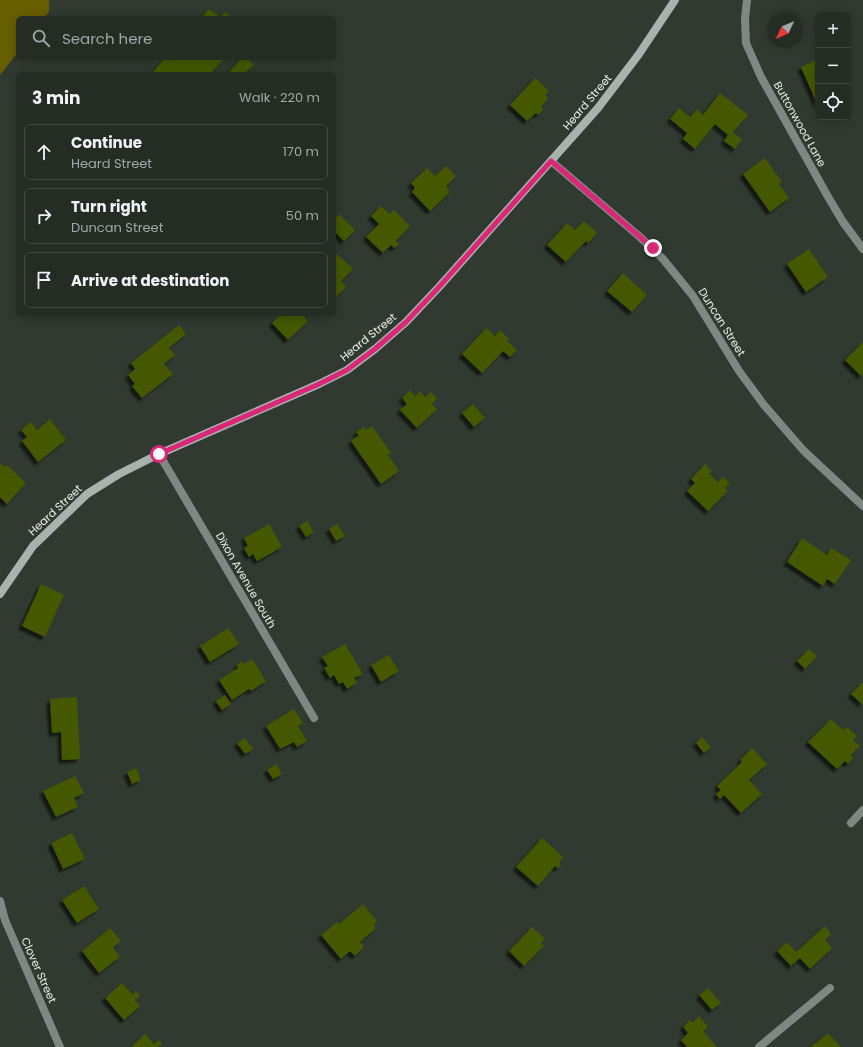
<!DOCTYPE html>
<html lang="en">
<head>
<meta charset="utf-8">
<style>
	body { margin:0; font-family:Poppins,sans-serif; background:#303831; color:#f1f3f6 }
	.controls { position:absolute; right:12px; top:12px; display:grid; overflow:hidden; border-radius:6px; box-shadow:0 2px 10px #0003 }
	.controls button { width:36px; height:36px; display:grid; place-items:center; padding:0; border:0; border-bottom:1px solid #414841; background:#242c24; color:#f1f3f6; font:20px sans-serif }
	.compass { position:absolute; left:767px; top:12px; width:36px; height:36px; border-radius:50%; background:#242c24; box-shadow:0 2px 10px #0003; rotate:226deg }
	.stop { position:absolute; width:12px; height:12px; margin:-9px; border:3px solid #db2777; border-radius:50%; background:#fff }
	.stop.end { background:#db2777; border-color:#fff; box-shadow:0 1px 4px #0008 }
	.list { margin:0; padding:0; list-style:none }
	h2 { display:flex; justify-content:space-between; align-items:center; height:52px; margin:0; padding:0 16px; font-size:17px }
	h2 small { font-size:13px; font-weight:400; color:#a3a7a6 }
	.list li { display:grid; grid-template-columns:26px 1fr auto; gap:12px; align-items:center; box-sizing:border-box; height:56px; margin:0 8px 8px; padding:0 8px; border:1px solid #414841; border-radius:6px }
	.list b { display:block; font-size:15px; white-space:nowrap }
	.list p { margin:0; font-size:13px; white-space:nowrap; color:#a3a7a6 }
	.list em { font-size:13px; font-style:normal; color:#a3a7a6 }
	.icon { flex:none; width:22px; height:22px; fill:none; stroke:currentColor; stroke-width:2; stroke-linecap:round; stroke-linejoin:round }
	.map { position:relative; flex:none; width:863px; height:1047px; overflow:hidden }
	.search { position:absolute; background:#242c24; box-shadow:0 2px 10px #0003; left:16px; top:16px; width:320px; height:44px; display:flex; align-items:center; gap:10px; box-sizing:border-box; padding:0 14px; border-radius:6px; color:#a3a7a6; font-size:15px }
	.panel { position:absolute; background:#242c24; box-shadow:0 2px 10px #0003; left:16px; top:72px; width:320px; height:244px; border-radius:6px }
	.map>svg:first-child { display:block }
	.green { fill:#675e00 }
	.building { fill:#445803; filter:url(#shadow) }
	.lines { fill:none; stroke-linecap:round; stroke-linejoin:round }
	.street { stroke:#808783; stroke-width:8 }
	.secondary { stroke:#a8b3ae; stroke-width:8 }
	.route { stroke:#db2777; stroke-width:5 }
	.labels { text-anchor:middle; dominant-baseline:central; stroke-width:4; stroke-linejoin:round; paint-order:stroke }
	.street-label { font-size:11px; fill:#e8eee8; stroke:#303a30 }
</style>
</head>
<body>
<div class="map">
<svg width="863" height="1047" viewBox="0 0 863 1047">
	<defs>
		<filter id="shadow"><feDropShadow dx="-3.5" dy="3.5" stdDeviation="1" flood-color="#0009"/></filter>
	</defs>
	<rect width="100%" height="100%" fill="#303a30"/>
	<path class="green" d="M 0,0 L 49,0 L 49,12 L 44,18 L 18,18 L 18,52 L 0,75 Z"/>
	<path class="building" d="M 209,9 L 220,17 L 225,12 L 232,18 L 201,18 Z
		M 165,58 L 225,58 L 210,74 L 151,74 Z
		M 242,58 L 247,58 L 254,65 L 244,74 L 227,74 Z
		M 818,59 L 818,106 L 801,67 Z
		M 535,78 L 549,91 L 545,95 L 548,98 L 541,107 L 544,109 L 538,115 L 536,113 L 527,121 L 510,105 Z
		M 720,93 L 748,115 L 733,132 L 742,140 L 735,149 L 724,141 L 728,135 L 715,124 L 695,149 L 683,139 L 687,133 L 670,119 L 679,108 L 690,117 L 697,109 L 703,115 Z
		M 765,158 L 782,182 L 779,184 L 789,198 L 770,212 L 743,174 Z
		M 446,166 L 456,176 L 446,186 L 450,192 L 430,211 L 412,192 L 415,188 L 411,183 L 427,168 L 435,176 Z
		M 381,206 L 390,214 L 394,210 L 410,226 L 396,241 L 399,244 L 394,248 L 391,245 L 383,253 L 366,237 L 379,224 L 371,216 Z
		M 339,214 L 355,230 L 344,241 L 334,231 L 334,220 Z
		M 584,221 L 597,233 L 588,243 L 586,241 L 566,262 L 547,245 L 567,223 L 575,230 Z
		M 809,249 L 828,277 L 806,292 L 787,264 Z
		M 337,254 L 353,269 L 341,281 L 346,287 L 334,299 L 334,257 Z
		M 623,273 L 647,295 L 632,312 L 607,291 Z
		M 281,314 L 301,314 L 308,321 L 288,340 L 272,323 Z
		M 179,325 L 186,334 L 169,348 L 175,355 L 164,364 L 173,374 L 142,398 L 132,386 L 135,384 L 128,375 L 135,369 L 131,363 Z
		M 486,328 L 495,336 L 500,330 L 509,339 L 507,341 L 517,350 L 510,357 L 503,351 L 482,373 L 462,354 Z
		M 863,342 L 863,374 L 861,376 L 845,360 Z
		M 410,390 L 415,396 L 420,391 L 425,397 L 431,392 L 437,398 L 432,404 L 437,409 L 417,428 L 400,410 L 407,404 L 402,398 Z
		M 473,404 L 485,418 L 474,427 L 462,413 Z
		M 50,419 L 66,440 L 38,462 L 22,441 L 27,437 L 21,430 L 31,422 L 37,430 Z
		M 372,426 L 391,453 L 388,455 L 399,471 L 381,484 L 351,441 L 359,435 L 356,432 L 364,427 L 366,430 Z
		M 0,463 L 5,467 L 7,465 L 26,483 L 7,504 L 0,497 Z
		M 705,464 L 712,471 L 709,474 L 718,482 L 723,477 L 730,483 L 725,488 L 728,491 L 708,511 L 687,491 L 695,483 L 691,479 Z
		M 307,521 L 314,532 L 306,537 L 299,526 Z
		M 269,524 L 282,547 L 257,561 L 253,554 L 249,557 L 244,548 L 248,546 L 244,538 Z
		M 337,524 L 345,536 L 336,541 L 329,529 Z
		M 802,538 L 827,555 L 831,548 L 851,560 L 835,584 L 827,579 L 823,586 L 787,562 Z
		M 41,584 L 64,595 L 45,637 L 22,626 Z
		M 228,628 L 239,644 L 210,662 L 200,646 Z
		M 345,644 L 363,674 L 354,678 L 357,683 L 347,689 L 343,682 L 339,684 L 334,675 L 330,678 L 324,668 L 328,666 L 322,657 Z
		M 809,649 L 817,656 L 805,669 L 797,661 Z
		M 389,655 L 399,671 L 381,682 L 371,665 Z
		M 252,659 L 266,681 L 251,691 L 249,689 L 232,700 L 219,680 L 238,668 L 237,665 L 242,661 L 244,664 Z
		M 863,682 L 863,705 L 851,694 Z
		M 225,695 L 231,704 L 222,710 L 216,701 Z
		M 77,697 L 80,759 L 62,760 L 61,732 L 52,733 L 50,699 Z
		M 294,709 L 303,723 L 298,726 L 307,741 L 297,747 L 294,742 L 280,749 L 266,726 Z
		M 831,719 L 843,730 L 847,727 L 857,736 L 853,740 L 860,746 L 851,755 L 853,758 L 848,764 L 845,761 L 837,769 L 808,742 Z
		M 702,737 L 711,747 L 704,753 L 696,743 Z
		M 245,738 L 253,749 L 245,754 L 237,743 Z
		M 752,748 L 767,764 L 749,780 L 762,794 L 741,813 L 724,795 L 720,799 L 716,794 L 721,790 L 717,786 L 742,762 L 740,760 Z
		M 276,764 L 282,774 L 273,779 L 267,770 Z
		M 136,768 L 141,780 L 132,784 L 127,772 Z
		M 75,776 L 84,793 L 74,798 L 78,807 L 56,817 L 43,791 Z
		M 72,833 L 85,859 L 63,869 L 51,843 Z
		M 542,838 L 563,857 L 559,862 L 561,865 L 558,868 L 555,866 L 538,886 L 516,867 Z
		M 84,886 L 99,909 L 77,923 L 62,900 Z
		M 363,904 L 377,921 L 374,924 L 375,929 L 360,942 L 364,947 L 355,956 L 350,951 L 341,959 L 321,935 L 337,922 L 339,924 Z
		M 825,926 L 831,934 L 825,940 L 832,948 L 810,969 L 800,958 L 791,966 L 777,951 L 787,942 L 796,952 Z
		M 532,927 L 545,939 L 541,943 L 544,946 L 524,966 L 509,951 Z
		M 110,928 L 121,941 L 113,948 L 120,957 L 99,973 L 82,951 Z
		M 122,983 L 133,995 L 136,991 L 140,995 L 135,1000 L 140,1006 L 124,1020 L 105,998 Z
		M 708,988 L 721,1003 L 712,1010 L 699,995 Z
		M 699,1016 L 708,1027 L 703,1031 L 717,1047 L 687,1047 L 681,1040 L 688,1033 L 683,1027 L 690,1020 L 693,1022 Z
		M 828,1033 L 841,1047 L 811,1047 Z
		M 145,1034 L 154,1044 L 159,1040 L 162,1043 L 158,1047 L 131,1047 Z"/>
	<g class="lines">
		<path class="street" d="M 747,0 L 745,19 L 746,43 L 761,77 L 827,195 L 843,222 L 863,249
			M 551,161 L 640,237 L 663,259 L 693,296 L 739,371 L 764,405 L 804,451 L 863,506
			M 159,454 L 314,718
			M 851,823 L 863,810
			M 0,901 L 5,920 L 60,1047
			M 759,1047 L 830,988"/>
		<path class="secondary" d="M 0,594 L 33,546 L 87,494 L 119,474 L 159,454 L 319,384 L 347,370 L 375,349 L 406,322 L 439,287 L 598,108 L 639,54 L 675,0"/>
	</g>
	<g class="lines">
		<path class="route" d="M 159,454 L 319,384 L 347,370 L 375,349 L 406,322 L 439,287 L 551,161 L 653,248"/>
	</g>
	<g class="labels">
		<g class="street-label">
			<text transform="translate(587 102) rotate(-50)">Heard Street</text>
			<text transform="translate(800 124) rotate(61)">Buttonwood Lane</text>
			<text transform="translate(722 322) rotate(58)">Duncan Street</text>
			<text transform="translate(368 337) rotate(-39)">Heard Street</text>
			<text transform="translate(55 510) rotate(-43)">Heard Street</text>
			<text transform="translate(246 580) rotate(60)">Dixon Avenue South</text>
			<text transform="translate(39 970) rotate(66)">Clover Street</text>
		</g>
	</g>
</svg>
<div class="controls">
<button>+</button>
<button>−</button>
<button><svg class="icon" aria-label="locate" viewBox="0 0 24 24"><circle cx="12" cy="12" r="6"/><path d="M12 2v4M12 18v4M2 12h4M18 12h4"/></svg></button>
</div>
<svg class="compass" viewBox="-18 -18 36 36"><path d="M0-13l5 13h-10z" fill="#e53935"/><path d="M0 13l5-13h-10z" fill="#a3a7a6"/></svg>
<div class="stop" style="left:159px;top:454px"></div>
<div class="stop end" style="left:653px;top:248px"></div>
<div class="search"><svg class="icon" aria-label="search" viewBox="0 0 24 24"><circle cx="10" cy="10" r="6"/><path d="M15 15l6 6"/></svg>Search here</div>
<section class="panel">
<h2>3 min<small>Walk · 220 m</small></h2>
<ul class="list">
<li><svg class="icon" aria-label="ahead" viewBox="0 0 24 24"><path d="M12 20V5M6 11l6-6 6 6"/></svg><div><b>Continue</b><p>Heard Street</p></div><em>170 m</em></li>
<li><svg class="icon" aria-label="right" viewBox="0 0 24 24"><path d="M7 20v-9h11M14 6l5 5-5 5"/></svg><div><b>Turn right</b><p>Duncan Street</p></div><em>50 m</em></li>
<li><svg class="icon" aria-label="arrive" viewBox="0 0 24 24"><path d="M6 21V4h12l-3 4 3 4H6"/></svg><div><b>Arrive at destination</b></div></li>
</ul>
</section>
</div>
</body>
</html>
